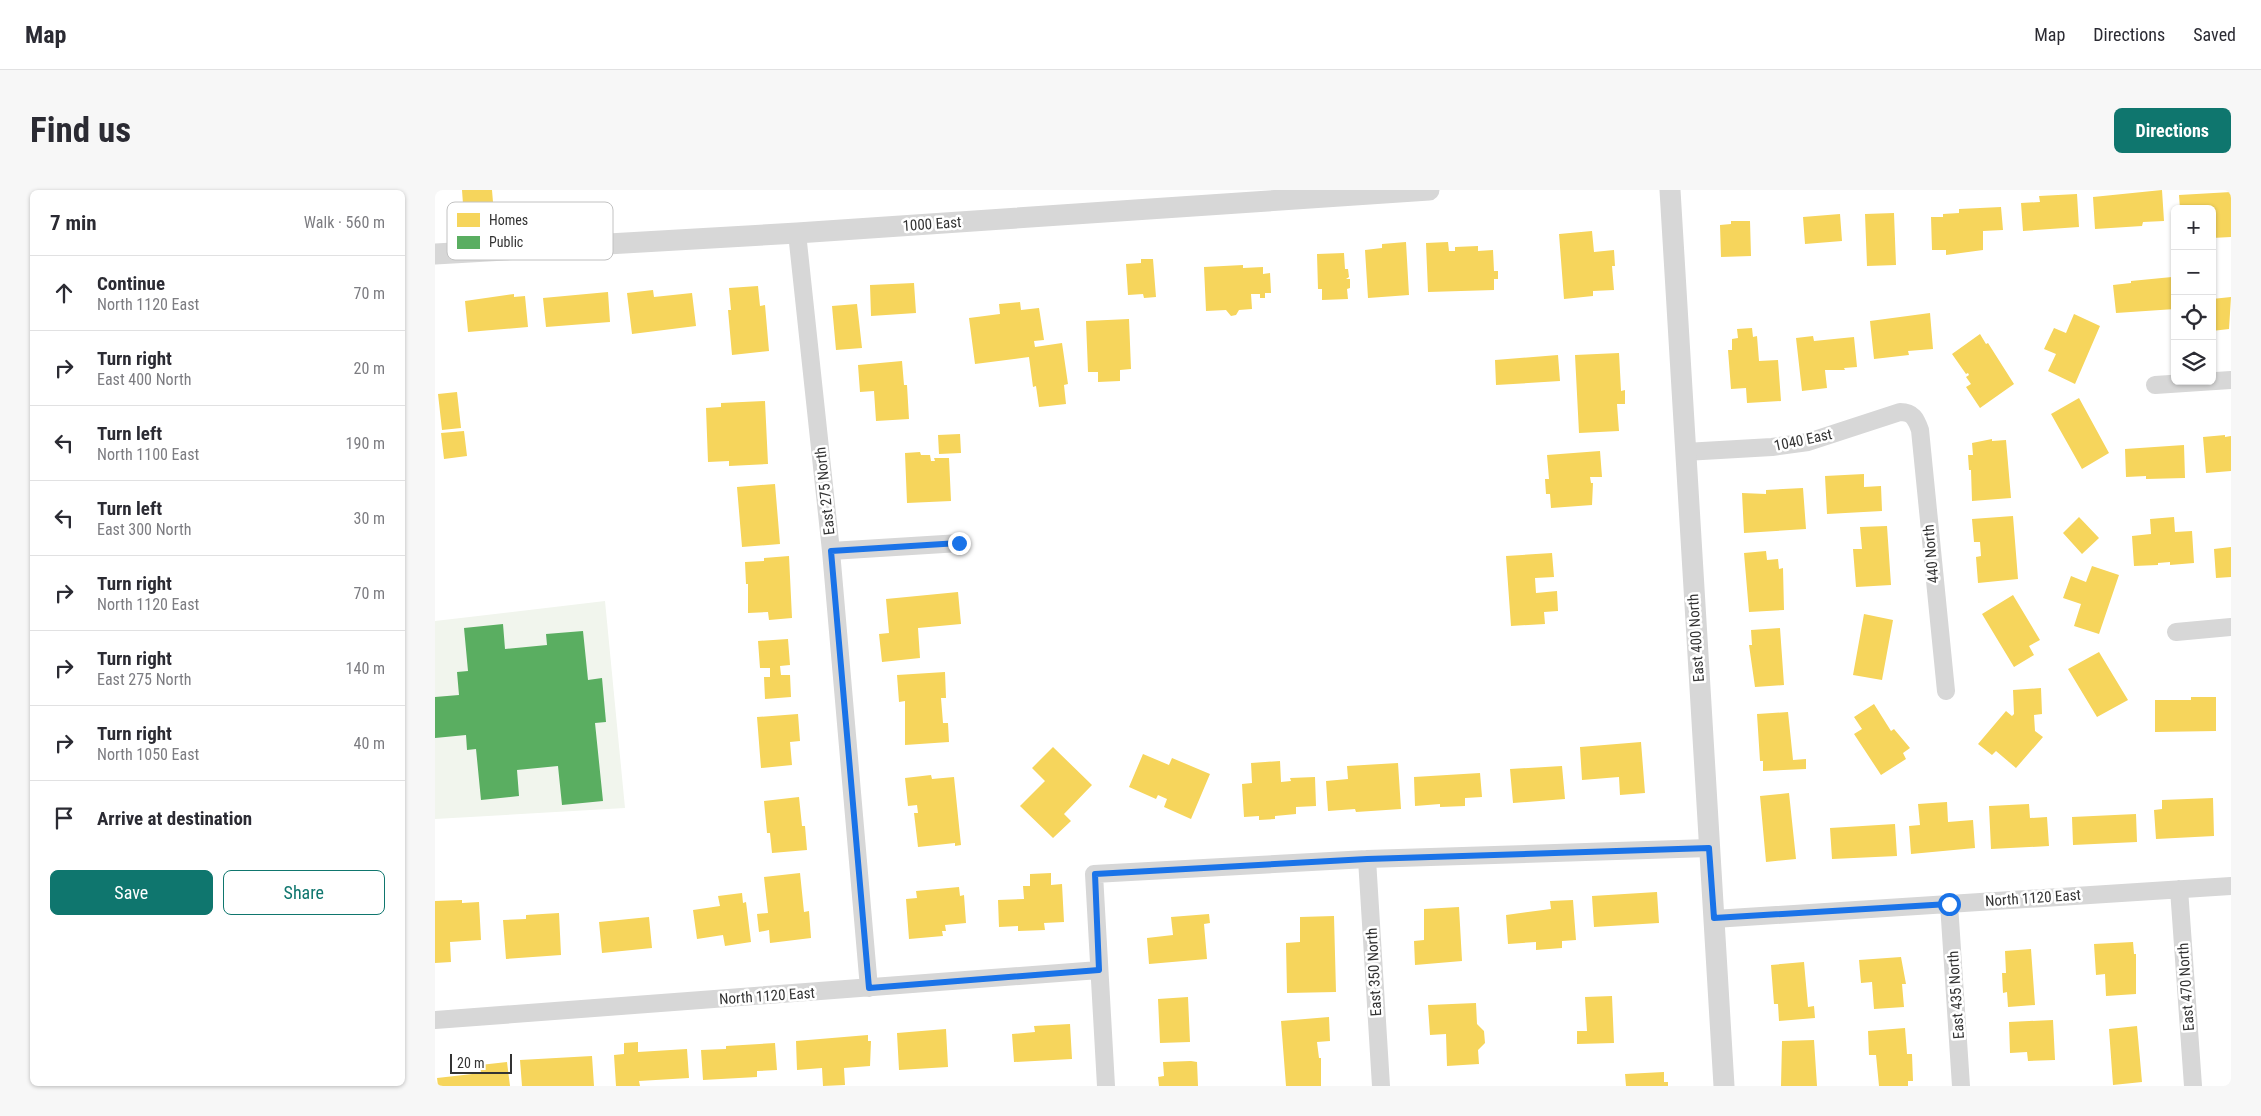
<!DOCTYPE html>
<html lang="en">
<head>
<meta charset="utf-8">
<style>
	body { margin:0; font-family:"Roboto Condensed",sans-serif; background:#f7f7f7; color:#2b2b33 }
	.controls { position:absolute; right:15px; top:15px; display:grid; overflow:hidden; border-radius:8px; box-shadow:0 1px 4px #0004 }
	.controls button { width:45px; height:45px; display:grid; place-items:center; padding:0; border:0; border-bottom:1px solid #e1e1e2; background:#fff; color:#2b2b33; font:25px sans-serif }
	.scale { position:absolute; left:15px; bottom:12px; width:62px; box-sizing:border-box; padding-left:5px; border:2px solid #333; border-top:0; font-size:14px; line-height:18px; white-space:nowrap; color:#333; -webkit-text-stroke:4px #fff; paint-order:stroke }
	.stop { position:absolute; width:15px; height:15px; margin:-11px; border:4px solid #1a73e8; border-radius:50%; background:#fff }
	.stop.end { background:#1a73e8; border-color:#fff; box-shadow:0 1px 5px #0008 }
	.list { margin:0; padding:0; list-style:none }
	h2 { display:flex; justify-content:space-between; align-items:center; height:65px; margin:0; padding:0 20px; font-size:21px }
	h2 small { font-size:16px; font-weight:400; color:#7c7c81 }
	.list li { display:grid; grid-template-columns:32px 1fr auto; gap:15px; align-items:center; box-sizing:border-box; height:75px; padding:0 20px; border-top:1px solid #e1e1e2 }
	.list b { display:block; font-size:19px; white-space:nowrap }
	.list p { margin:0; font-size:16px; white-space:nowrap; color:#7c7c81 }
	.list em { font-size:16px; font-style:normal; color:#7c7c81 }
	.actions { display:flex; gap:10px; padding:15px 20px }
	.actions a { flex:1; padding:11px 0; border:1px solid #0f766e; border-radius:8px; text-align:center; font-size:18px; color:#0f766e }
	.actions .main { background:#0f766e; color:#fff }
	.icon { flex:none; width:28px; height:28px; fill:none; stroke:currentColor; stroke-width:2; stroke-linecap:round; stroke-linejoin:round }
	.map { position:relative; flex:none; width:1796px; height:896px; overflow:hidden; border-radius:8px }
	header { display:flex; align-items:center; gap:30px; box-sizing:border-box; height:70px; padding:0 25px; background:#fff; border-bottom:1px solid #e1e1e2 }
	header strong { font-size:24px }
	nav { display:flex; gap:28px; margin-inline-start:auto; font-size:18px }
	.intro { display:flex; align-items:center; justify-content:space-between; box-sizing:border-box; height:120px; padding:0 30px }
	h1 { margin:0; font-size:35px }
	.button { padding:12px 22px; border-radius:8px; background:#0f766e; color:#fff; font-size:18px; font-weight:700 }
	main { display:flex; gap:30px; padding:0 30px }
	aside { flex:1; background:#fff; border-radius:8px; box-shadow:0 1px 4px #0004 }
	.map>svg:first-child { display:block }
	.green { fill:#f1f5ed }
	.homes { fill:#f6d55c }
	.public { fill:#5aae61 }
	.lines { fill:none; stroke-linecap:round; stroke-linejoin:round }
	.minor { stroke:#d7d7d7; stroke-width:18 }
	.tertiary { stroke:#d7d7d7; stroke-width:21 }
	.route { stroke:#1a73e8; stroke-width:6 }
	.labels { text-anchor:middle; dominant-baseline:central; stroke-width:5; stroke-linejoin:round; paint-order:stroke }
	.street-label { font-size:15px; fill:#333; stroke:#fff }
	.key { fill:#fff; stroke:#c2c2c2; stroke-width:1 }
	.key-label { font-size:14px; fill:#333 }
</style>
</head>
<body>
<header>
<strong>Map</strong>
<nav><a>Map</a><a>Directions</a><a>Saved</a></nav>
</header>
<div class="intro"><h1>Find us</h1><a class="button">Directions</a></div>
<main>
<aside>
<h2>7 min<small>Walk · 560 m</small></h2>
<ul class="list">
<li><svg class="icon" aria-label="ahead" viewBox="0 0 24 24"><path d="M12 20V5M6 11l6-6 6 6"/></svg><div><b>Continue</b><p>North 1120 East</p></div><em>70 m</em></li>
<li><svg class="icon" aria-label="right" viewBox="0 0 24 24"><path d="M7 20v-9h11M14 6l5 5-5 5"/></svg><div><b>Turn right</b><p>East 400 North</p></div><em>20 m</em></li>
<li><svg class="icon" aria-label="left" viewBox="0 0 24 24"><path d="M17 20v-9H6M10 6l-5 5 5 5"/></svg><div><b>Turn left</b><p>North 1100 East</p></div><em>190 m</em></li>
<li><svg class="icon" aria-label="left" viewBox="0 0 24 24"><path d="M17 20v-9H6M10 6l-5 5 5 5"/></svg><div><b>Turn left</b><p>East 300 North</p></div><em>30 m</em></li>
<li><svg class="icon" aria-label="right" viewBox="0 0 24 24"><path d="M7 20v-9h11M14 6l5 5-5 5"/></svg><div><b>Turn right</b><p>North 1120 East</p></div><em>70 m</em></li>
<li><svg class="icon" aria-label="right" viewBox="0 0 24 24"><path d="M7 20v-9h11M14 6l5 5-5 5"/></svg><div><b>Turn right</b><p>East 275 North</p></div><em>140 m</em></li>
<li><svg class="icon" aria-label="right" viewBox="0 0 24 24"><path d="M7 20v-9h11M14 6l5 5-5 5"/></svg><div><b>Turn right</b><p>North 1050 East</p></div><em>40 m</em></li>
<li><svg class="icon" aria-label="arrive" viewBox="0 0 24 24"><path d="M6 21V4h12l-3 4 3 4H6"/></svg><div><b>Arrive at destination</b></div></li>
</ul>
<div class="actions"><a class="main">Save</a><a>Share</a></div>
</aside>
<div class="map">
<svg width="1796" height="896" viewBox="0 0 1796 896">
	<rect width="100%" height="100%" fill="#fff"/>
	<path class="green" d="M 170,411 L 190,618 L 0,629 L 0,431 Z"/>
	<path class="homes" d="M 27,0 L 57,0 L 58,12 L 28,14 Z
		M 1727,0 L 1729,31 L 1708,32 L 1707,36 L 1660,39 L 1658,7 Z
		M 1796,2 L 1796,47 L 1777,48 L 1777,19 L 1745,19 L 1744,5 Z
		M 1642,4 L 1644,37 L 1588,41 L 1586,13 L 1605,12 L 1604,6 Z
		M 1566,17 L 1568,40 L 1548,41 L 1548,60 L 1511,65 L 1511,60 L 1497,60 L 1496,27 L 1508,27 L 1508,24 L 1524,23 L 1524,19 Z
		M 1459,23 L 1461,75 L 1432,76 L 1430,24 Z
		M 1405,24 L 1407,51 L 1370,54 L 1368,27 Z
		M 1296,31 L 1315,31 L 1316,66 L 1286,67 L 1285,35 L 1296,34 Z
		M 1157,41 L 1159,62 L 1179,60 L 1180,76 L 1177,76 L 1179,100 L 1158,101 L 1158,106 L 1129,109 L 1124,44 Z
		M 971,52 L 974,105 L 933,108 L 930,60 L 947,58 L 947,54 Z
		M 1013,52 L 1014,61 L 1020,61 L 1020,57 L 1043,56 L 1043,61 L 1058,60 L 1059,81 L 1063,81 L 1063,89 L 1059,89 L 1059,100 L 993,102 L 991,53 Z
		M 909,63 L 910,79 L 913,79 L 914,87 L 911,89 L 915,89 L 915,98 L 912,99 L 913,109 L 887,110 L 887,99 L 883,99 L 882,64 Z
		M 706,69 L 718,69 L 721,107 L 709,108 L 708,104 L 693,105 L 691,74 L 706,73 Z
		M 808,75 L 808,78 L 828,77 L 828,84 L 835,83 L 836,103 L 830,103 L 830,108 L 825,108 L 825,104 L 816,104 L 817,119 L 804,120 L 801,125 L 796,126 L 791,120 L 771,121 L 769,77 Z
		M 1737,87 L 1740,119 L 1681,123 L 1678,95 L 1696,93 L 1696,91 Z
		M 479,93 L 481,123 L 436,126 L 435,95 Z
		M 323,96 L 325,116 L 330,115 L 334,161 L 297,165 L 293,120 L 296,120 L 294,98 Z
		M 218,100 L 219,107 L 257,103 L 261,136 L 197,144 L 192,103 Z
		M 173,102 L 175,132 L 111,137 L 108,108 Z
		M 79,104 L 79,107 L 90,106 L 93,137 L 33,142 L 30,111 Z
		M 1796,107 L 1794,139 L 1777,141 L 1777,109 Z
		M 585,112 L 586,120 L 604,118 L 609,150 L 599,151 L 600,157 L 627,153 L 633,194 L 629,195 L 631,214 L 604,217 L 601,196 L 598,197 L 594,167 L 540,174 L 534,128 L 565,124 L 564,114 Z
		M 422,114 L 427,158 L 401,160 L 397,116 Z
		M 1495,123 L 1498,159 L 1473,161 L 1474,165 L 1439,169 L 1435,131 Z
		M 1639,124 L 1665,136 L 1640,194 L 1613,181 L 1621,164 L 1609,159 L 1619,138 L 1631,143 Z
		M 694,129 L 696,179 L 685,180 L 685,191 L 663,192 L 663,182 L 653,182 L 651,131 Z
		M 1317,138 L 1318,147 L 1322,146 L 1324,171 L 1343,170 L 1346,211 L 1312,213 L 1311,198 L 1296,199 L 1293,160 L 1297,160 L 1297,149 L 1303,148 L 1302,139 Z
		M 1545,144 L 1551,154 L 1553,153 L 1579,194 L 1545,218 L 1531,197 L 1536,194 L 1531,187 L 1534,185 L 1533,183 L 1531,184 L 1517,164 Z
		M 1378,146 L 1379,151 L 1419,147 L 1422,177 L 1409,178 L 1410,180 L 1390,180 L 1392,198 L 1367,201 L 1361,148 Z
		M 1184,163 L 1186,201 L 1190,200 L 1190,214 L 1182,214 L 1184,241 L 1144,243 L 1140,165 Z
		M 1123,165 L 1125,191 L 1061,195 L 1060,170 Z
		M 467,171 L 469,195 L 472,195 L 474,229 L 441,231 L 439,201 L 425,202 L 423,175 Z
		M 22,202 L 26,238 L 7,240 L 3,204 Z
		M 1644,208 L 1674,263 L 1647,279 L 1616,224 Z
		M 330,211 L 333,274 L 294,276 L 294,271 L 273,272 L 271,218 L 286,217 L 286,213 Z
		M 29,241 L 32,266 L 9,269 L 6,243 Z
		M 525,244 L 526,263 L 504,264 L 503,245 Z
		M 1790,245 L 1790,247 L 1796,246 L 1796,281 L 1771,283 L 1768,247 Z
		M 1557,249 L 1557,251 L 1571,250 L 1576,308 L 1537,311 L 1536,280 L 1534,280 L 1533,265 L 1538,265 L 1537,253 Z
		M 1749,255 L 1750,288 L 1711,289 L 1711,286 L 1691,287 L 1690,259 Z
		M 1165,261 L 1167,287 L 1155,287 L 1156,293 L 1158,293 L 1157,315 L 1116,318 L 1115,304 L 1111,304 L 1110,289 L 1114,289 L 1112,265 Z
		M 485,262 L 486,265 L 495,265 L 496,271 L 500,271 L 499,268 L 514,268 L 516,311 L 472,313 L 470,263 Z
		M 1429,284 L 1429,297 L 1446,296 L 1447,321 L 1392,324 L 1390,286 Z
		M 340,294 L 345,354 L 307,357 L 302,297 Z
		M 1368,298 L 1371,339 L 1309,343 L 1307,303 L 1331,304 L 1331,300 Z
		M 1578,326 L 1583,389 L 1543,393 L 1541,367 L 1546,366 L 1545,352 L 1539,352 L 1537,329 Z
		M 1644,327 L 1664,348 L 1647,364 L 1628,343 Z
		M 1739,327 L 1740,342 L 1757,341 L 1759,373 L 1735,375 L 1735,372 L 1723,373 L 1723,375 L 1699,376 L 1697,346 L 1716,344 L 1715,329 Z
		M 1452,336 L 1456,395 L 1421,397 L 1418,359 L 1427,359 L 1425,337 Z
		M 1796,357 L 1796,387 L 1781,388 L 1779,359 Z
		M 1331,361 L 1332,370 L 1343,369 L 1344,379 L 1348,378 L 1349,420 L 1314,422 L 1309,363 Z
		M 1117,363 L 1119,387 L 1100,388 L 1101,403 L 1122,401 L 1123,421 L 1109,422 L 1110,434 L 1076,436 L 1071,366 Z
		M 354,366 L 357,428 L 334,430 L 333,422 L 313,423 L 313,394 L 311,394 L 310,372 L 329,371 L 329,368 Z
		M 1657,376 L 1684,385 L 1664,444 L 1639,436 L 1646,414 L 1628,408 L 1636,386 L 1651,392 Z
		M 523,402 L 526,434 L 483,438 L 485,468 L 447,472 L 444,444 L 454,443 L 451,409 Z
		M 1578,405 L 1605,450 L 1594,456 L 1599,465 L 1579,477 L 1547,424 Z
		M 1429,424 L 1458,430 L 1447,490 L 1418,485 Z
		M 1345,438 L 1349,495 L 1320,497 L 1314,455 L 1317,455 L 1316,440 Z
		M 353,449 L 355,475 L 345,476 L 346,485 L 355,485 L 356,507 L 330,509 L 329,487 L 335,487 L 335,478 L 325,478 L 323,451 Z
		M 1664,462 L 1693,510 L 1662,527 L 1633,479 Z
		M 510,482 L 511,508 L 506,508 L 508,533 L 513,533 L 514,552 L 470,555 L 470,511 L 464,512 L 462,485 Z
		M 1606,498 L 1607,524 L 1599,525 L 1600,541 L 1608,547 L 1581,578 L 1561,561 L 1557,565 L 1543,554 L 1571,521 L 1577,526 L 1579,524 L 1578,500 Z
		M 1756,507 L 1781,507 L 1781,541 L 1720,542 L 1720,510 L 1756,510 Z
		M 1439,514 L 1456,541 L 1459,539 L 1475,558 L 1468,563 L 1471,569 L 1446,585 L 1419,544 L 1427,539 L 1419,527 Z
		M 1353,522 L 1358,570 L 1371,569 L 1371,579 L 1328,581 L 1328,571 L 1325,571 L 1322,524 Z
		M 363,524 L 365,551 L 355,552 L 357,575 L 326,578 L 322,527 Z
		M 1206,552 L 1210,603 L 1185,605 L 1184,587 L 1147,590 L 1145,557 Z
		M 618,557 L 657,595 L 629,624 L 636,631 L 618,648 L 585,616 L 610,591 L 597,578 Z
		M 708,564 L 734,575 L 737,568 L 775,584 L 756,629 L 729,617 L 732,609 L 723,605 L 721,609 L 694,597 Z
		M 845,571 L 846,592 L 856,591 L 855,588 L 880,587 L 881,616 L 861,617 L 861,624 L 840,626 L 840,629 L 824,630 L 824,626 L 809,627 L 807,594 L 817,593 L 816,573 Z
		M 963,573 L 966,619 L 921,622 L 920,619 L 893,621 L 891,591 L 913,589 L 912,576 Z
		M 1127,576 L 1130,609 L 1078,613 L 1075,579 Z
		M 1045,583 L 1047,607 L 1030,608 L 1030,616 L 1005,617 L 1005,614 L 980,616 L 979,587 Z
		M 496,585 L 497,589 L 519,587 L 526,655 L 520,656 L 520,653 L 483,657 L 479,623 L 483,623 L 482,615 L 473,616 L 470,588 Z
		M 1354,603 L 1361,669 L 1331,672 L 1325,606 Z
		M 364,607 L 367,636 L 370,636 L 372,660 L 337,663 L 335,643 L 332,643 L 329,611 Z
		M 1778,608 L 1779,646 L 1721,649 L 1719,620 L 1727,619 L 1727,610 Z
		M 1512,612 L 1513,632 L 1538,630 L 1540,658 L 1476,664 L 1474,636 L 1485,635 L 1483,614 Z
		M 1594,614 L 1595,628 L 1612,627 L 1614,656 L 1556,659 L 1554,616 Z
		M 1701,624 L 1702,652 L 1638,655 L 1637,627 Z
		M 1460,634 L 1462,666 L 1397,669 L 1395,638 Z
		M 365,683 L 369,722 L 374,721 L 376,748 L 335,753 L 334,740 L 324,742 L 322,724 L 333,723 L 329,687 Z
		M 616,683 L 616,695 L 627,694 L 629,732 L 609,733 L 610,740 L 583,741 L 583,736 L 564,737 L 563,710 L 589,709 L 588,696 L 595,696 L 595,684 Z
		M 524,697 L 525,706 L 529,705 L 531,733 L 510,735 L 511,741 L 507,741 L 508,746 L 474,749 L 471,709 L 482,708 L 481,701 Z
		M 1222,702 L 1224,733 L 1159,737 L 1157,706 Z
		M 307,703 L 308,713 L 311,712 L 316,752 L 290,756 L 288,745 L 262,749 L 258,720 L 285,716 L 283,706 Z
		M 27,710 L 27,713 L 44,712 L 46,750 L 15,752 L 16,772 L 0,773 L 0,711 Z
		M 1138,710 L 1141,750 L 1127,751 L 1127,758 L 1101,760 L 1101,752 L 1073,754 L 1071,725 L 1116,719 L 1115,711 Z
		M 1024,717 L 1027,771 L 980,775 L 979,751 L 989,750 L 989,719 Z
		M 124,723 L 126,765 L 71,769 L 68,730 L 91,729 L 91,725 Z
		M 774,724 L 775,733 L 769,734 L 772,769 L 714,774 L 712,748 L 738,745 L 736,727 Z
		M 899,726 L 901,802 L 852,803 L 851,753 L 865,752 L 865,727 Z
		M 214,727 L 217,758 L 167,763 L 164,732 Z
		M 1698,752 L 1699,764 L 1701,764 L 1701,804 L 1671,806 L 1670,784 L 1661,785 L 1659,754 Z
		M 1596,759 L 1600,815 L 1573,817 L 1572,802 L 1568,803 L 1567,783 L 1571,783 L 1570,761 Z
		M 1466,767 L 1471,794 L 1467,794 L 1469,817 L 1439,819 L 1437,792 L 1426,793 L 1424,770 Z
		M 1369,772 L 1373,817 L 1379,816 L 1380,828 L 1344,831 L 1343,814 L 1339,814 L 1336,775 Z
		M 1177,806 L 1179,853 L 1142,854 L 1142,841 L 1152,841 L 1150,807 Z
		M 753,807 L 755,852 L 725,853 L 723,809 Z
		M 1041,813 L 1042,834 L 1049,841 L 1050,853 L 1043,860 L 1044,874 L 1012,876 L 1011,844 L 995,845 L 993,815 Z
		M 894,827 L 895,851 L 882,852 L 884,868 L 886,868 L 886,896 L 851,896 L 846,831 Z
		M 1618,830 L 1620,870 L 1593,871 L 1592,862 L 1575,863 L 1574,832 Z
		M 635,834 L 637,869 L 579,872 L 577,844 L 600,842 L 599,836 Z
		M 1702,836 L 1707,892 L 1678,895 L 1674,839 Z
		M 1470,838 L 1472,864 L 1477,864 L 1478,891 L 1473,891 L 1473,896 L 1444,896 L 1441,865 L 1434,865 L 1433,841 Z
		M 511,839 L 513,877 L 464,880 L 462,843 Z
		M 433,845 L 433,851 L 436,851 L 435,876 L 409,878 L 410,895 L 388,896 L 387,878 L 362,880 L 361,851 Z
		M 1379,850 L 1382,896 L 1346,896 L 1347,851 Z
		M 203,852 L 203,862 L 252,859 L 254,888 L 204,891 L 205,896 L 181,896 L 179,865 L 189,864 L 189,853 Z
		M 340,853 L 342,880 L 322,881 L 322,887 L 268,890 L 266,860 L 291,859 L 291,856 Z
		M 157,866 L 159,896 L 87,896 L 85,870 Z
		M 756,871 L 762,872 L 763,896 L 724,896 L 723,887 L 729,886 L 728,872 Z
		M 72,872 L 75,896 L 3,896 L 2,888 L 46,883 L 45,875 Z
		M 1229,882 L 1229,892 L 1233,892 L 1233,896 L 1191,896 L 1190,884 Z"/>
	<path class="public" d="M 68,434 L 70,459 L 112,455 L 111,444 L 148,441 L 153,490 L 167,488 L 171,532 L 160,533 L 168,611 L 127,615 L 123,576 L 82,580 L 84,606 L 46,610 L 41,559 L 32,560 L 31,545 L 0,548 L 0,507 L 24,505 L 22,482 L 33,481 L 29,438 Z"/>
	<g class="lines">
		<path class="minor" d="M 362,43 L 396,361 L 434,798
			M 1720,195 L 1796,190
			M 1250,262 L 1337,257 L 1373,252 L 1465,222 C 1478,222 1481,229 1485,240 L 1511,501
			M 396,361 L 525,353
			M 1741,442 L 1796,437
			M 932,669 L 946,896
			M 1744,699 L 1758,896
			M 1514,714 L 1526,896
			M 1279,729 L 1796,696
			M 0,830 L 664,780
			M 671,896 L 659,684 L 932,669 L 1274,658"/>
		<path class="tertiary" d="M 1235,0 L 1289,896
			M 0,64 L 362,43 L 994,0"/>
	</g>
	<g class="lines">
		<path class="route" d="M 524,353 L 396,361 L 434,798 L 664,780 L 660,684 L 932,669 L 1274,658 L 1279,728 L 1514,714"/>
	</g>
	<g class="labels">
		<g class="street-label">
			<text transform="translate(497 34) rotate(-4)">1000 East</text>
			<text transform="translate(1368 250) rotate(-12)">1040 East</text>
			<text transform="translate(390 301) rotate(-96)">East 275 North</text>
			<text transform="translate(1496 364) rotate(-95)">440 North</text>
			<text transform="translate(1261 448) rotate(-94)">East 400 North</text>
			<text transform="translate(1598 708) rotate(-4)">North 1120 East</text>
			<text transform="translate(939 782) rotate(-93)">East 350 North</text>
			<text transform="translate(1751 797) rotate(-94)">East 470 North</text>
			<text transform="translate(1521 805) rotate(-94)">East 435 North</text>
			<text transform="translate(332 806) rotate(-4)">North 1120 East</text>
		</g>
	</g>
	<rect x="12" y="12" width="166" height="58" rx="8" class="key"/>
	<rect x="22" y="23" width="23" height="14" fill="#f6d55c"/>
	<rect x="22" y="46" width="23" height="13" fill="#5aae61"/>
	<g class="key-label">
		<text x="54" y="35">Homes</text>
		<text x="54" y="57">Public</text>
	</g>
</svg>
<div class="controls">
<button>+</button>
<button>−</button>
<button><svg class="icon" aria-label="locate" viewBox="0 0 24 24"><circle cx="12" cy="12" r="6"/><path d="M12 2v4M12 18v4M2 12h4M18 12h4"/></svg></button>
<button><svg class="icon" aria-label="layers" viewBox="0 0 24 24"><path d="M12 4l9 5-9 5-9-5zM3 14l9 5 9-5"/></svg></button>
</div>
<div class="scale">20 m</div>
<div class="stop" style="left:1514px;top:714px"></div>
<div class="stop end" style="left:524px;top:353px"></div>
</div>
</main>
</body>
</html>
